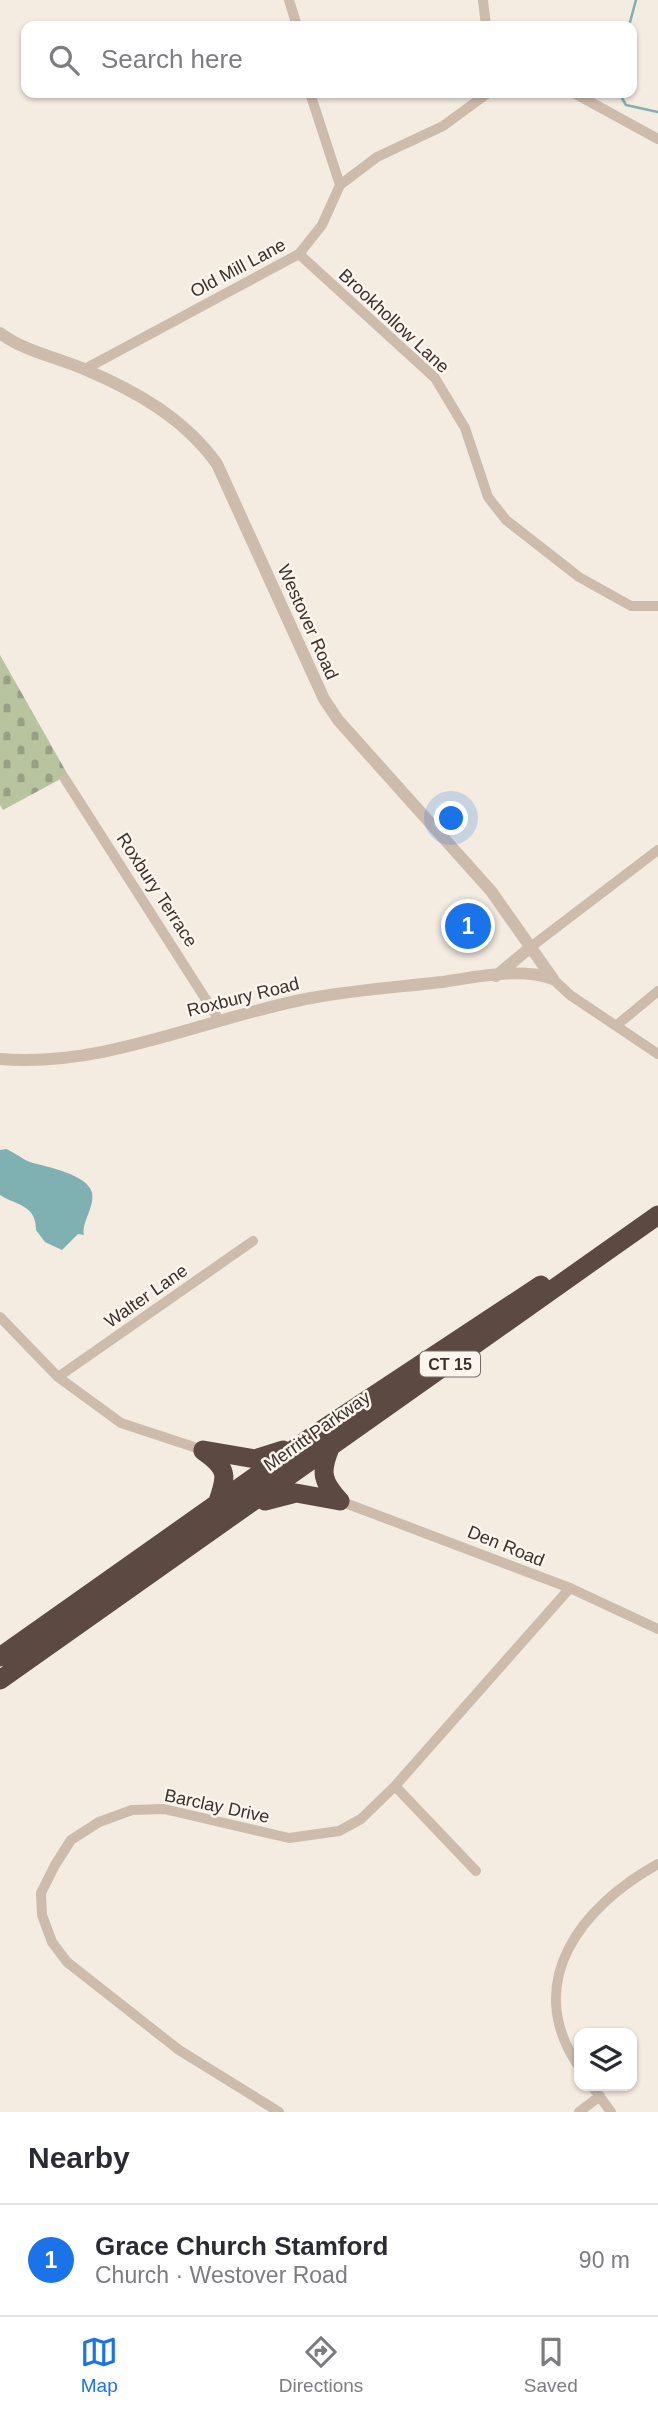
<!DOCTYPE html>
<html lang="en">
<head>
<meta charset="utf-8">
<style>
	body { margin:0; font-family:Arial,sans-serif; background:#f2f2f3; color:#2b2b33 }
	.controls { position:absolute; right:21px; bottom:21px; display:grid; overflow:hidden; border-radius:14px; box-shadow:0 2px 5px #0004 }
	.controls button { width:63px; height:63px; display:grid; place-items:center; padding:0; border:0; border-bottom:2px solid #e1e1e2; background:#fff; color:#2b2b33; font:35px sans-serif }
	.you { position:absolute; left:452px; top:819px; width:24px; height:24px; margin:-18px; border:5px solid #fff; border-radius:50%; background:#1a73e8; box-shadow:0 0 0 10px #1a73e833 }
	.badge { display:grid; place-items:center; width:46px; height:46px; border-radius:50%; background:#1a73e8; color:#fff; font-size:23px; font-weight:700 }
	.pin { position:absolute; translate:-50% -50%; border:4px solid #fff; box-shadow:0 2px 7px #0006 }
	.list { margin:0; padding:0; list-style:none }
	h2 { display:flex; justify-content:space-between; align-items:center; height:91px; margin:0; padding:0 28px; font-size:30px }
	h2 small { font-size:23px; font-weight:400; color:#7c7c81 }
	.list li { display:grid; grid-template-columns:46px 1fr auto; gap:21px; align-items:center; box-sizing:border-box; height:112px; padding:0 28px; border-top:2px solid #e1e1e2 }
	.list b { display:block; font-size:26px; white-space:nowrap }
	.list p { margin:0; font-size:23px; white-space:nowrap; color:#7c7c81 }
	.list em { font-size:23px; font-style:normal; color:#7c7c81 }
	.icon { flex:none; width:38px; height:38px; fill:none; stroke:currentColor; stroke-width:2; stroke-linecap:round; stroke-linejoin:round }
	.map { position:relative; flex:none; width:658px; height:2112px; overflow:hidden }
	.search { position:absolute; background:#fff; box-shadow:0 2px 5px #0004; left:21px; right:21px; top:21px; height:77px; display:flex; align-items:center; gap:18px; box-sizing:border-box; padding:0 24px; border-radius:14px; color:#7c7c81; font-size:26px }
	.sheet { height:203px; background:#fff }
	nav { display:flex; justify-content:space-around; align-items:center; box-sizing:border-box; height:98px; border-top:2px solid #e1e1e2; background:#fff; font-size:19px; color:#7c7c81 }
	nav a { display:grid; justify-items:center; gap:4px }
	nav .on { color:#1a73e8 }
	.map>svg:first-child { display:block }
	.cemetery { fill:url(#cemetery-stones) }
	.water { fill:#7fb0b2 }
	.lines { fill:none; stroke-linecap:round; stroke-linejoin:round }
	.stream { stroke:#7fb0b2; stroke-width:2.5 }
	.minor { stroke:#cdbbac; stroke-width:10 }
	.tertiary { stroke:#cdbbac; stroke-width:12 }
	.motorway { stroke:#5c4a42; stroke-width:19 }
	.labels { text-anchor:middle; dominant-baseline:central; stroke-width:5; stroke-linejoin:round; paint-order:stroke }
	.shield { fill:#fbf5ee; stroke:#756b66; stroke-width:2 }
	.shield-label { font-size:16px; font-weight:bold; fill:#3b302b }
	.street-label { font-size:18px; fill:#3b302b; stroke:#fbf5ee }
</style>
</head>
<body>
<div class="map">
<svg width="658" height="2112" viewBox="0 0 658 2112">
	<defs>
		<pattern id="cemetery-stones" width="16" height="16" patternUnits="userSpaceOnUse" patternTransform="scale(1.75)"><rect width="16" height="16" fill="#b8c4a0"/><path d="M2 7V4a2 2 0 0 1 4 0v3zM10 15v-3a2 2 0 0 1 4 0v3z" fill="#97a083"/></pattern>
	</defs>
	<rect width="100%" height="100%" fill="#f4ebe1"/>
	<path class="cemetery" d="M 0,655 L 68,775 L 3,810 L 0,805 Z"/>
	<path class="water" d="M 6,1149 C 14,1152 22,1159 30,1162 C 46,1167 88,1174 92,1193 C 95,1207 81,1223 84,1235 L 78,1234 L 62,1250 L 45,1242 L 36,1230 C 36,1205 18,1206 0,1195 L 0,1150 Z"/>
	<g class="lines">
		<path class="stream" d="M 629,26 L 636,0
			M 619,93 L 626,105 L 658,112"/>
		<path class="minor" d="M 289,0 L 297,26
			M 483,0 L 486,26
			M 310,93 L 340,185
			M 574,93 L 658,139
			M 299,254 L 435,378 L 465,428 L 488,497 L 506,520 L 579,577 L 631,606 L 658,606
			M 85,369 L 299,254 L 322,225 L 340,185 L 377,157 L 443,126 L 488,93
			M 65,779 L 219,1020
			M 532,946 L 658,850
			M 553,979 L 570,995 L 658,1054
			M 617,1025 L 658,991
			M 0,1317 L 58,1377 L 121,1423 L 203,1450
			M 58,1377 L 253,1241
			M 340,1501 L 570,1588 L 658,1629
			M 395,1786 L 476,1871
			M 579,2067 C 521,1982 582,1906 658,1864
			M 592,2086 L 611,2112
			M 279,2112 L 179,2050 L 67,1962 L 52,1942 L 42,1915 L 41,1893 L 55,1865 L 71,1840 L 99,1822 L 132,1810 L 164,1809 L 289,1838 L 339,1831 L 361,1819 L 395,1786 L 570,1588
			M 579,2112 L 600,2096"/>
		<path class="tertiary" d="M 0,333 C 24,351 56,357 84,369 C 136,391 184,418 217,464 L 324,699 L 338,720 L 491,891 L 553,979
			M 496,976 L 532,946
			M 0,1059 C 106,1068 208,1017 311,998 C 354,990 399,987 442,982 C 477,977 519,967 553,979"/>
		<path class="motorway" d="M 330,1448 C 320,1472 322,1482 340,1501
			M 203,1450 L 255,1459 L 283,1450
			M 203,1451 C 229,1469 227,1476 217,1504
			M 265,1501 L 296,1493 L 340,1501
			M 0,1657 L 314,1435 L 541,1285
			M 0,1680 L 658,1215"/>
	</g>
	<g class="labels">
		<rect class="shield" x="420" y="1351.5" width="60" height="25" rx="5"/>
		<g class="shield-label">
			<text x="450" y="1364">CT 15</text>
		</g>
		<g class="street-label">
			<text transform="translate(238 268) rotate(-28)">Old Mill Lane</text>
			<text transform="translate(394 321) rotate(43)">Brookhollow Lane</text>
			<text transform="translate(308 622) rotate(66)">Westover Road</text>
			<text transform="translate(157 890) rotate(57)">Roxbury Terrace</text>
			<text transform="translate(243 997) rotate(-14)">Roxbury Road</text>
			<text transform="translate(146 1296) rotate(-35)">Walter Lane</text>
			<text transform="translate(317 1431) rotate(-35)">Merritt Parkway</text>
			<text transform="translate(506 1546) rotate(22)">Den Road</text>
			<text transform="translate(217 1806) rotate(12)">Barclay Drive</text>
		</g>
	</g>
</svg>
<div class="controls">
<button><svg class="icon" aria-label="layers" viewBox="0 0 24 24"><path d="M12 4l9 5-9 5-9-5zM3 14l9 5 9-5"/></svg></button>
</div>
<div class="you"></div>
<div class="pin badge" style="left:468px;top:926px">1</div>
<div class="search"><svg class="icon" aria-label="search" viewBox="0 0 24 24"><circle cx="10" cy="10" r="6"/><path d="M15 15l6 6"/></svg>Search here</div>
</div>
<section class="sheet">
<h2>Nearby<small></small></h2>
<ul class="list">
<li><span class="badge">1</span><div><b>Grace Church Stamford</b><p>Church · Westover Road</p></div><em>90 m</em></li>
</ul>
</section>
<nav>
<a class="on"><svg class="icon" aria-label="map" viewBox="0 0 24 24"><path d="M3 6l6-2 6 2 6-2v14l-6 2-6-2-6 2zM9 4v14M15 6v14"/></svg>Map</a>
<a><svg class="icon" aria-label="directions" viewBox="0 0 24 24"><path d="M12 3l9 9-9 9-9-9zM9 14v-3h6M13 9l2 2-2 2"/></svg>Directions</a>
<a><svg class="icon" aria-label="saved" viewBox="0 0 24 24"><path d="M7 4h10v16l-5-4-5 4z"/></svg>Saved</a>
</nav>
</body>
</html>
